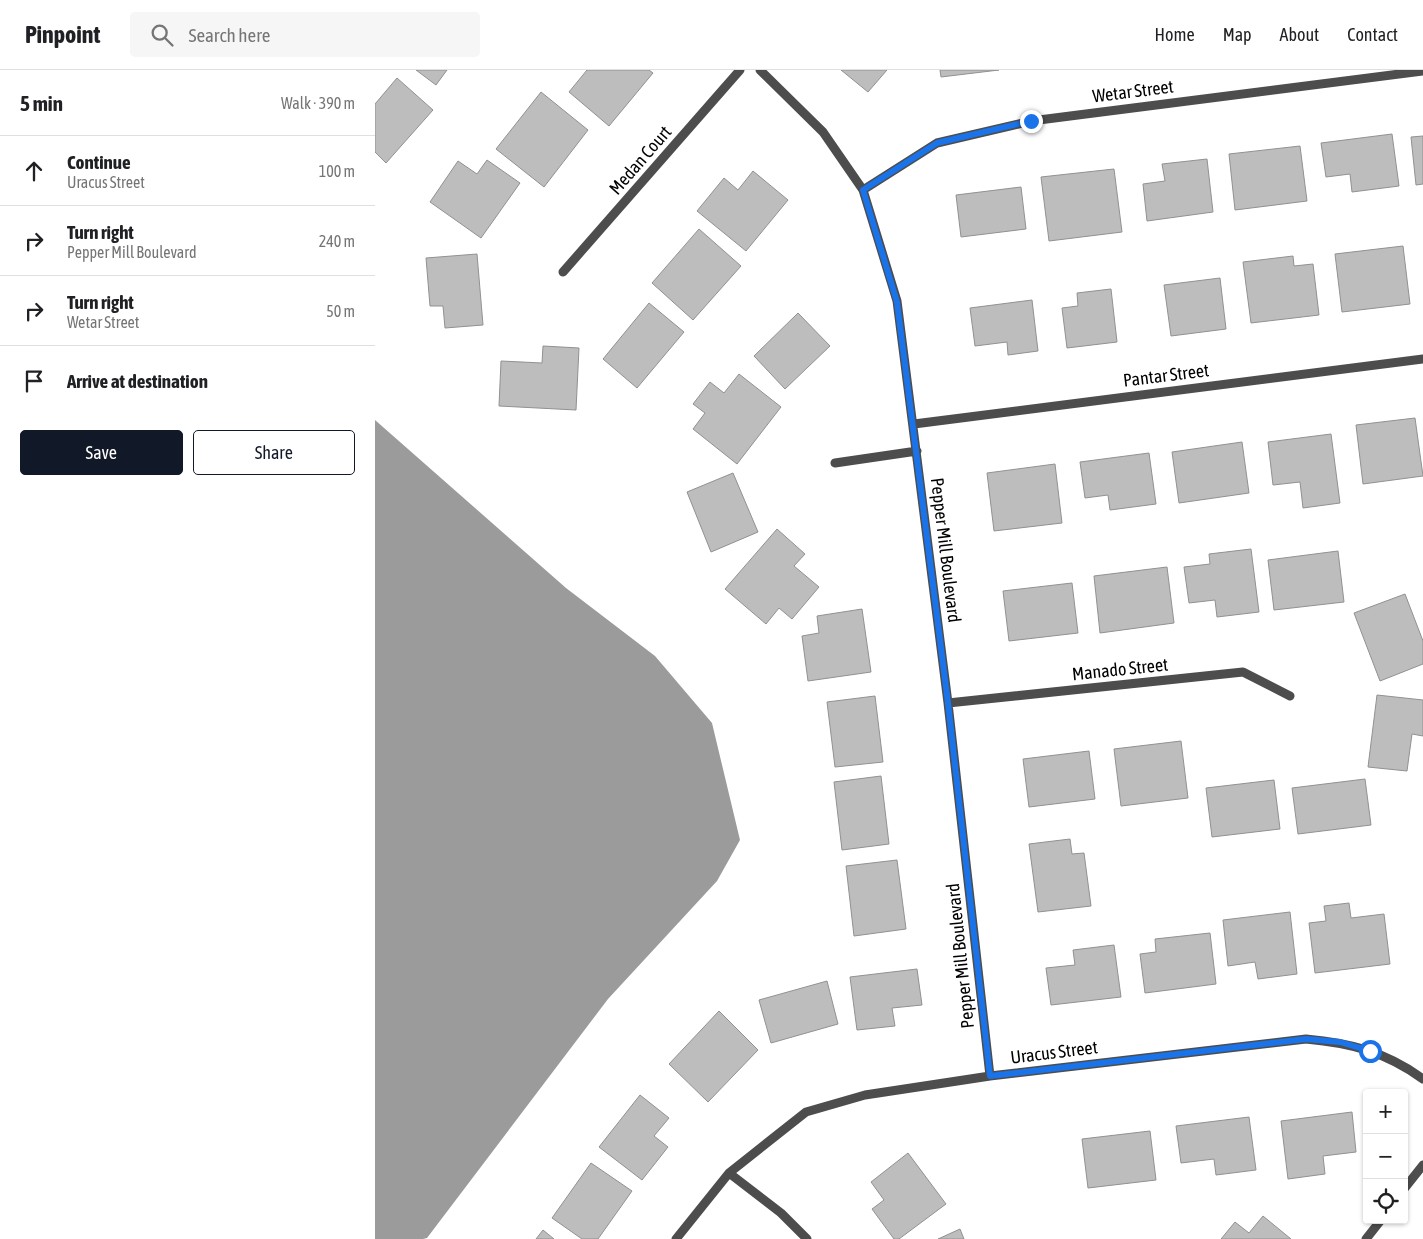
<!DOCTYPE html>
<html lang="en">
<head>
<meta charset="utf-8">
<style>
	body { margin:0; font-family:"Asap Condensed",sans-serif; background:#f6f6f6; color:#202124 }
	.controls { position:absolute; right:15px; bottom:15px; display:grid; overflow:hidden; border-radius:5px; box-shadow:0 1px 4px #0004 }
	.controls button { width:45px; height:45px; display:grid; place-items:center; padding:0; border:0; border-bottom:1px solid #e0e0e0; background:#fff; color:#202124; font:25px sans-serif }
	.stop { position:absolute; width:15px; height:15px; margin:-11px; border:4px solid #1a73e8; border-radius:50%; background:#fff }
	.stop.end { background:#1a73e8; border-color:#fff; box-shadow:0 1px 5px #0008 }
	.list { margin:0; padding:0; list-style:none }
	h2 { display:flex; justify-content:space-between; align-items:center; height:65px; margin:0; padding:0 20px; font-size:21px }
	h2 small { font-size:16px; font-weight:400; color:#757577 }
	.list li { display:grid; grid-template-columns:32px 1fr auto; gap:15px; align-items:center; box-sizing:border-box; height:70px; padding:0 20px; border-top:1px solid #e0e0e0 }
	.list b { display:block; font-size:19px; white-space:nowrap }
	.list p { margin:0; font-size:16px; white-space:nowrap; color:#757577 }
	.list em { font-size:16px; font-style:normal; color:#757577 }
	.actions { display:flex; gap:10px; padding:15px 20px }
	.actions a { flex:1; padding:11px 0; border:1px solid #111827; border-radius:5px; text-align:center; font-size:18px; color:#111827 }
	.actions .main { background:#111827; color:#fff }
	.icon { flex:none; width:28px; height:28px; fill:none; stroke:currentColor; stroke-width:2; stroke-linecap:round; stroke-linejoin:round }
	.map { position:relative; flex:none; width:1048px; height:1169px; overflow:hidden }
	header { display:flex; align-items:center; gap:30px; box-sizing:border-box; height:70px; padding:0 25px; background:#fff; border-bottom:1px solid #e0e0e0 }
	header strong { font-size:24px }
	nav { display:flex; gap:28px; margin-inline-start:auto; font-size:18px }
	.search { width:350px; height:45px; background:#f6f6f6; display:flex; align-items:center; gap:12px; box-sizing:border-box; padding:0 18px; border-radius:5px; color:#757577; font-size:19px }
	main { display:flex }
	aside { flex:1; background:#fff }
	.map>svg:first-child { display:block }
	.water { fill:#9b9b9b }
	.building { fill:#bdbdbd; stroke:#919191 }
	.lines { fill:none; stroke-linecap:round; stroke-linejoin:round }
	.minor { stroke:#4d4d4d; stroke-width:9 }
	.route { stroke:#1a73e8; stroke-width:6 }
	.labels { text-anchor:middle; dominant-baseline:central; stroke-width:4; stroke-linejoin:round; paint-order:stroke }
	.street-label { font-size:18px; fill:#000; stroke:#fff }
</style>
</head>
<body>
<header>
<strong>Pinpoint</strong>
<div class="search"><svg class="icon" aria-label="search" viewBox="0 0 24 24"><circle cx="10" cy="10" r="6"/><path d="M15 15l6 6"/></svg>Search here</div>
<nav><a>Home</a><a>Map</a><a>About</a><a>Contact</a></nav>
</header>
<main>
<aside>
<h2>5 min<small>Walk · 390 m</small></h2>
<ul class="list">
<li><svg class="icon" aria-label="ahead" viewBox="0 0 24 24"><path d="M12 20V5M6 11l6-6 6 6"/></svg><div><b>Continue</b><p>Uracus Street</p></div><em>100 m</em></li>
<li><svg class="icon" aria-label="right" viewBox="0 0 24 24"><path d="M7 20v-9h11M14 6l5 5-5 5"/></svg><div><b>Turn right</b><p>Pepper Mill Boulevard</p></div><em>240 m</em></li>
<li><svg class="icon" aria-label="right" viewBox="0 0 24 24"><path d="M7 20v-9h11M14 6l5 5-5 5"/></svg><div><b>Turn right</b><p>Wetar Street</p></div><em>50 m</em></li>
<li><svg class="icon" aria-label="arrive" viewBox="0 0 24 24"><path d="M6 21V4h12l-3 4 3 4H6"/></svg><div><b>Arrive at destination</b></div></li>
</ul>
<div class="actions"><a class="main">Save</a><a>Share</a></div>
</aside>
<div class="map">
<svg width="1048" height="1169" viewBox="0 0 1048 1169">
	<rect width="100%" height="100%" fill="#fff"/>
	<path class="water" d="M 0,350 L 191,518 L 280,586 L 337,653 L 365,770 L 342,811 L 233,929 L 52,1168 L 48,1169 L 0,1169 Z"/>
	<path class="building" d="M 41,0 L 72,0 L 61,15 Z
		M 212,0 L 274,0 L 278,3 L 234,56 L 194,22 Z
		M 466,0 L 512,0 L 493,22 Z
		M 565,0 L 624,0 L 566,7 Z
		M 22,8 L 58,40 L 11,93 L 0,82 L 0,34 Z
		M 166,22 L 213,60 L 169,117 L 121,79 Z
		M 1017,64 L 1024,116 L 977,122 L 975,104 L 951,107 L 946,73 Z
		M 1048,66 L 1048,114 L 1041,115 L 1036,67 Z
		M 925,76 L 932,131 L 860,140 L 854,84 Z
		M 832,89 L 838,142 L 772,151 L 768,114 L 790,111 L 787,94 Z
		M 112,90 L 145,113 L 106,168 L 55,132 L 83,91 L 102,104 Z
		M 739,99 L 747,162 L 674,171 L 666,107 Z
		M 378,101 L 413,130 L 371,181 L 322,141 L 349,108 L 363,120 Z
		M 646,117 L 651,159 L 586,167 L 581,125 Z
		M 324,159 L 366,196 L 318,250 L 277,213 Z
		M 1028,176 L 1035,234 L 967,242 L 960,184 Z
		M 102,184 L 108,255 L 70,258 L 68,236 L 55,236 L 51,188 Z
		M 918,186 L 919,196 L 938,194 L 944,245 L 876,253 L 868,192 Z
		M 845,208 L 851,259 L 796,266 L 789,215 Z
		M 736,219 L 742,272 L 692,278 L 687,238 L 703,236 L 702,223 Z
		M 657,230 L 663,281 L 633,285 L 632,272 L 600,276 L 595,238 Z
		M 274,233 L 309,262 L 262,318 L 228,289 Z
		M 423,243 L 455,276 L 410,319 L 379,286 Z
		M 168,276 L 204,278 L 201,340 L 124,336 L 126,291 L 167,293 Z
		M 364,304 L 406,337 L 362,394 L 318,359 L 330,343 L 318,334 L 335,312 L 349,323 Z
		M 1040,348 L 1048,406 L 988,414 L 981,355 Z
		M 956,364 L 965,433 L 928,438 L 925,412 L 898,415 L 893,372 Z
		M 867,372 L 874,423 L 804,433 L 797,382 Z
		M 774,383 L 781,434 L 735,440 L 733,425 L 710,428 L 705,392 Z
		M 680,394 L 687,453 L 619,461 L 612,403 Z
		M 358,403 L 383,462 L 336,482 L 312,422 Z
		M 402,459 L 430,484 L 419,496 L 444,517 L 417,549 L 404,538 L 391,554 L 350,519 Z
		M 876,479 L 884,542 L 842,547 L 840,530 L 814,533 L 809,497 L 835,494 L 834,484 Z
		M 963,481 L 969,532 L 899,540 L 893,490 Z
		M 792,497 L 799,553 L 725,563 L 719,506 Z
		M 697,513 L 703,563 L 634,571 L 628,521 Z
		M 1030,524 L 1048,571 L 1048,594 L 1005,611 L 979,543 Z
		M 487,539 L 496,602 L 433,611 L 427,566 L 444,563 L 442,546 Z
		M 1002,625 L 1048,630 L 1048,666 L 1037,664 L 1032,701 L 993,697 Z
		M 500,626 L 508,692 L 460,697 L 452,632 Z
		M 806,671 L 813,728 L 746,736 L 739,679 Z
		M 714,681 L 720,729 L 654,737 L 648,689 Z
		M 506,706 L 514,774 L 467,780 L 459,712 Z
		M 990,709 L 996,755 L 923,764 L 917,718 Z
		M 899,710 L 905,759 L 837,767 L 831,718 Z
		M 695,769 L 697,784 L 709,783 L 716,836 L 663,842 L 654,774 Z
		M 522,790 L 531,859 L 479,866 L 471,796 Z
		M 974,833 L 976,848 L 1009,844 L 1015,894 L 940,903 L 934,853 L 951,851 L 949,836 Z
		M 915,842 L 922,904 L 883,909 L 880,892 L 853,896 L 848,850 Z
		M 835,863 L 841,914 L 770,923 L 765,884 L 781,882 L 780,869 Z
		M 739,875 L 746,927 L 676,935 L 671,898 L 700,895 L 698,880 Z
		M 542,899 L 547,935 L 517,938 L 520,956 L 482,960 L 475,907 Z
		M 452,911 L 463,954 L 396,973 L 384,930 Z
		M 344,941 L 383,980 L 333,1032 L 294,994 Z
		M 265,1025 L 294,1048 L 279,1066 L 293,1077 L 267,1110 L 224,1077 Z
		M 977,1042 L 981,1082 L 948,1086 L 950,1104 L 913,1109 L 906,1051 Z
		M 874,1047 L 881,1100 L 841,1105 L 839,1089 L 806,1093 L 801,1056 Z
		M 775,1061 L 781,1110 L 713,1118 L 707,1069 Z
		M 533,1083 L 571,1134 L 524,1169 L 519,1169 L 497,1139 L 509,1130 L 496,1112 Z
		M 216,1093 L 257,1121 L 223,1169 L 207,1169 L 177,1148 Z
		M 888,1146 L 916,1169 L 846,1169 L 860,1152 L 874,1163 Z
		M 585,1159 L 589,1169 L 563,1169 Z
		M 168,1160 L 179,1169 L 161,1169 Z"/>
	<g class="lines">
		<path class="minor" d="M 385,0 L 448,62 L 488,120 L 522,231 L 573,633 L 615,1006
			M 488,120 L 562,73 L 656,51 L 1048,1
			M 188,202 L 365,0
			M 539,354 L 1048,289
			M 460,393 L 542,381
			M 573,633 L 868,602 L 915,626
			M 354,1103 L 406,1143 L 432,1169
			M 1029,1119 L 1048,1095
			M 301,1169 L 354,1103 L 431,1042 L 490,1025 L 615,1006 L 931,969 C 976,973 1011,982 1048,1009
			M 991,1169 L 1006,1150"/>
	</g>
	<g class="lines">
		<path class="route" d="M 656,51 L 562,73 L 488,120 L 522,232 L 573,633 L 615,1006 L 931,969 L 965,972 L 995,981"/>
	</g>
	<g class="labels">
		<g class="street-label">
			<text transform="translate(758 21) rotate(-7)">Wetar Street</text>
			<text transform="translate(265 90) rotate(-49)">Medan Court</text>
			<text transform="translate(791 305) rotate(-7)">Pantar Street</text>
			<text transform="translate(571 480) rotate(83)">Pepper Mill Boulevard</text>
			<text transform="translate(745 599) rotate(-6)">Manado Street</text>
			<text transform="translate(585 886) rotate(-96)">Pepper Mill Boulevard</text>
			<text transform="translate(679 982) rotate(-7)">Uracus Street</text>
		</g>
	</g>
</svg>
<div class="controls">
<button>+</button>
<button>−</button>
<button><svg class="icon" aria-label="locate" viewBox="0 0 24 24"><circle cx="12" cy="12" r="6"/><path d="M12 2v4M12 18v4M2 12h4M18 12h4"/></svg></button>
</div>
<div class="stop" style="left:995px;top:981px"></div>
<div class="stop end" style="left:656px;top:51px"></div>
</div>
</main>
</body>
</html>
